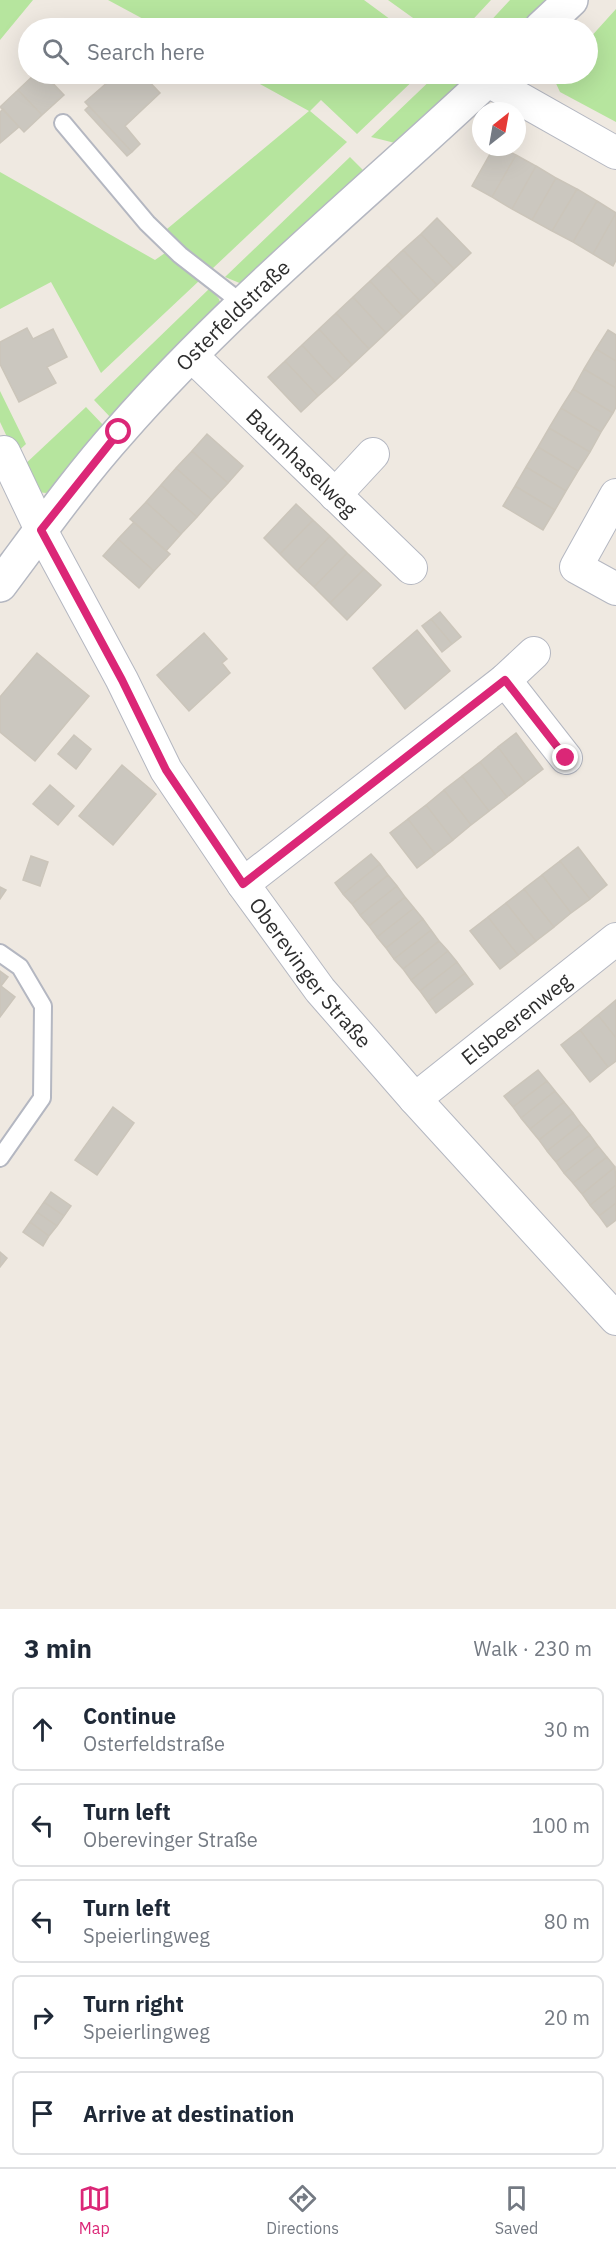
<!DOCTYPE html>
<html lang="en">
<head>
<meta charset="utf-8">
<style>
	body { margin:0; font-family:"IBM Plex Sans",sans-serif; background:#f2f2f3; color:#1f2937 }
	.compass { position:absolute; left:472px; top:102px; width:54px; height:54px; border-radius:50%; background:#fff; box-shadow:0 6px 24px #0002; rotate:31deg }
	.stop { position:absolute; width:18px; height:18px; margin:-14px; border:4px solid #db2777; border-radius:50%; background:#fff }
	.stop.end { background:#db2777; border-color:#fff; box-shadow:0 2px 6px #0008 }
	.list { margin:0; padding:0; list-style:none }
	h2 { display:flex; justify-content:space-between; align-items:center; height:78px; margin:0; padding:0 24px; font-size:26px }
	h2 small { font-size:20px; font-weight:400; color:#747a83 }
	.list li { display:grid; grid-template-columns:39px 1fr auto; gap:18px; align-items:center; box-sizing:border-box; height:84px; margin:0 12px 12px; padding:0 12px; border:2px solid #e0e1e3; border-radius:9px }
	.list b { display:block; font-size:22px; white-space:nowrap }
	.list p { margin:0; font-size:20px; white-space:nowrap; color:#747a83 }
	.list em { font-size:20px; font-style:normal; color:#747a83 }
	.icon { flex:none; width:33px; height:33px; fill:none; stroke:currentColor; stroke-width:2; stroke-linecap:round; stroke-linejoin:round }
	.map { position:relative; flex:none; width:616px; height:1609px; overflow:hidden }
	.search { position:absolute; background:#fff; box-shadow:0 6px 24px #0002; left:18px; right:18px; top:18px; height:66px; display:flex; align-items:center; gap:15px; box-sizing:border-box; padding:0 21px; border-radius:33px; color:#747a83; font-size:22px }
	.sheet { height:558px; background:#fff }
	nav { display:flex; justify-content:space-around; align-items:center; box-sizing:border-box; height:84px; border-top:2px solid #e0e1e3; background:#fff; font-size:16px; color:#747a83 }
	nav a { display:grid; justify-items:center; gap:3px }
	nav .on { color:#db2777 }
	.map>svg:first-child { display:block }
	.green { fill:#b6e59e }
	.building { fill:#cbc7bf; stroke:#cbc5ba; stroke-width:1.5 }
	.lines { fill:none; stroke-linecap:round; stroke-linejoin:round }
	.lane-casing { stroke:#b4b7c1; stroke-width:20 }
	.street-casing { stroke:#b4b7c1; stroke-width:34 }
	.secondary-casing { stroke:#b4b7c1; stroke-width:36 }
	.lane { stroke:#fff; stroke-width:16 }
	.street { stroke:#fff; stroke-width:32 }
	.secondary { stroke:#fff; stroke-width:33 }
	.route { stroke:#db2777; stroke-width:8 }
	.labels { text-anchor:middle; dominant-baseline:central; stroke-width:6; stroke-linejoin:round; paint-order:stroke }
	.street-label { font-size:21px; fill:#2e2e2e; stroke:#fff }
</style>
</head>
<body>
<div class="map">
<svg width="616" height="1609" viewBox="0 0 616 1609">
	<rect width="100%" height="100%" fill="#efe9e1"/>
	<path class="green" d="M 0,0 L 33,0 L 0,40 Z
		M 108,0 L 364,0 L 402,28 L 160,28 Z
		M 388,0 L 491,0 L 465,28 L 427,28 Z
		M 510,0 L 549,0 L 519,28 L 484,28 Z
		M 616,9 L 616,122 L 560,92 L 553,77 L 556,74 L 588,74 L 588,40 Z
		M 242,74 L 420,74 L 357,134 L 321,100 L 310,111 L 347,142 L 212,269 L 184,248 L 167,229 L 309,111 Z
		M 437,74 L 468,74 L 469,75 L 395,143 L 371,137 Z
		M 350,157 L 364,171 L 242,284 L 225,277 Z
		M 0,172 L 155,260 L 165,253 L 200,280 L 101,373 L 51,282 L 0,309 Z
		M 210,288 L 219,299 L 221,305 L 112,419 L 94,400 Z
		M 0,391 L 26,444 L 15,454 L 0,422 Z
		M 86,407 L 105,427 L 55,488 L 46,493 L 37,492 L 22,467 Z"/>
	<path class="building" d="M 35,74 L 44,74 L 64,95 L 42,115 L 18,90 Z
		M 117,74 L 142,74 L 160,93 L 125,126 L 140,144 L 132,152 L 85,102 Z
		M 18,90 L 42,115 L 24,132 L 0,107 Z
		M 89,106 L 132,152 L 127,156 L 85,110 Z
		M 3,109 L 19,127 L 0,143 L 0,112 Z
		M 494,147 L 501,147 L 516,155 L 492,197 L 472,186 Z
		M 516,155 L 536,166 L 512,209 L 492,197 Z
		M 536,166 L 556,178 L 532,220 L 512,209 Z
		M 556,178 L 577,189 L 552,231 L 532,220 Z
		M 577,189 L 597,201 L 573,242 L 552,231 Z
		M 597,201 L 616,213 L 593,254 L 573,242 Z
		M 616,213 L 616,260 L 613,266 L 593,254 Z
		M 437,218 L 471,253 L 454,269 L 421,234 Z
		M 421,234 L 454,269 L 437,285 L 403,250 Z
		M 403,250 L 437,285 L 420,301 L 387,265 Z
		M 387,265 L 420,301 L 403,317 L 370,281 Z
		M 370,281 L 403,317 L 386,333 L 353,297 Z
		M 353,297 L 386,333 L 369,349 L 336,313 Z
		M 336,313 L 369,349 L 352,365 L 319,329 Z
		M 27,328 L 33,339 L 53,329 L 67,357 L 47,367 L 56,383 L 19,402 L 0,364 L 0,342 Z
		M 319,329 L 352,365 L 335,381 L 302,345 Z
		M 608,330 L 616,335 L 616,361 L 596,349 Z
		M 302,345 L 335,381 L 318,396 L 285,361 Z
		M 596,349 L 616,361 L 616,388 L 584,369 Z
		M 285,361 L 318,396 L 301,412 L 268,377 Z
		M 584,369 L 616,388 L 616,407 L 613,413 L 573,389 Z
		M 573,389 L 613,413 L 601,432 L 561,408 Z
		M 561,408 L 601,432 L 590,452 L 549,428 Z
		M 549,428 L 590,452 L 578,471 L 538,447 Z
		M 207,434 L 243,466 L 228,483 L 192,451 Z
		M 538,447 L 578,471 L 566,491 L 526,467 Z
		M 192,451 L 228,483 L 212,500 L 176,468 Z
		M 526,467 L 566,491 L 555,510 L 515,486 Z
		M 176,468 L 212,500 L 197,517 L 161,485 Z
		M 161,485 L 197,517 L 181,534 L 146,502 Z
		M 515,486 L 555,510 L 543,530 L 503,506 Z
		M 146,502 L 181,534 L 166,551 L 130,519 Z
		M 296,504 L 313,520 L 280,554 L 264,538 Z
		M 313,520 L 330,536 L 297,571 L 280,554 Z
		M 134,522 L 170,554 L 154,571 L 118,539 Z
		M 330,536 L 347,553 L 314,587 L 297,571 Z
		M 118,539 L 154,571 L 139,588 L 103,556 Z
		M 347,553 L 364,569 L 330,603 L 314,587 Z
		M 364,569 L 381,585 L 347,620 L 330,603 Z
		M 440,612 L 461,637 L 452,644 L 431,619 Z
		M 431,619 L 452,644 L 442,652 L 422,626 Z
		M 417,630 L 450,671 L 405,709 L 373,668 Z
		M 204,633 L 227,659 L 222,663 L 230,673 L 189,711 L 157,675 Z
		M 37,653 L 89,696 L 35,761 L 0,732 L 0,697 Z
		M 516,733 L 543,769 L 525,783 L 498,747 Z
		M 74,735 L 91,749 L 76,769 L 58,754 Z
		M 498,747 L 525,783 L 507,797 L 480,762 Z
		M 480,762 L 507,797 L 489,811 L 462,776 Z
		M 122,765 L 156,794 L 113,845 L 79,816 Z
		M 462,776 L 489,811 L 471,825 L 444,790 Z
		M 50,785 L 74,806 L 58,825 L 33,804 Z
		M 444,790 L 471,825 L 453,840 L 426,805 Z
		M 426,805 L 453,840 L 435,854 L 408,819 Z
		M 408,819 L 435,854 L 417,868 L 390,833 Z
		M 578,847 L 607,885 L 590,899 L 560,861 Z
		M 371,854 L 380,864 L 343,894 L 335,883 Z
		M 31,856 L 48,862 L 40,886 L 23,880 Z
		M 560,861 L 590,899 L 571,913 L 542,875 Z
		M 380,864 L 388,875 L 352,904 L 343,894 Z
		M 388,875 L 397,886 L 360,915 L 352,904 Z
		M 542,875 L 571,913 L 554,927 L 524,889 Z
		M 397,886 L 405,897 L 369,926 L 360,915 Z
		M 0,887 L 6,890 L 0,899 Z
		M 524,889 L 554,927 L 536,941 L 506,903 Z
		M 405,897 L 414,908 L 377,937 L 369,926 Z
		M 506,903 L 536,941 L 518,955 L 488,917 Z
		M 414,908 L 423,919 L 386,948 L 377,937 Z
		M 488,917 L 518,955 L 500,969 L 470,931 Z
		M 423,919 L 431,930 L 394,959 L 386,948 Z
		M 431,930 L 439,941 L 403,969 L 394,959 Z
		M 439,941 L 448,951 L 411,980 L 403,969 Z
		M 448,951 L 457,962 L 420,991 L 411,980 Z
		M 457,962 L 465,973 L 428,1002 L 420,991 Z
		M 0,971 L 8,977 L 1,986 L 15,997 L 0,1017 Z
		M 465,973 L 473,984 L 436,1013 L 428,1002 Z
		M 616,1000 L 616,1038 L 598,1015 Z
		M 598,1015 L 616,1038 L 616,1061 L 608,1067 L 580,1030 Z
		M 580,1030 L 608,1067 L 590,1082 L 561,1045 Z
		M 538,1070 L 547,1081 L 513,1107 L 504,1096 Z
		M 547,1081 L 555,1091 L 521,1118 L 513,1107 Z
		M 555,1091 L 564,1102 L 530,1129 L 521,1118 Z
		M 564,1102 L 573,1113 L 539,1140 L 530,1129 Z
		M 113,1107 L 134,1123 L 97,1175 L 75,1160 Z
		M 573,1113 L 581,1124 L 547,1151 L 539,1140 Z
		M 581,1124 L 590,1135 L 556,1162 L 547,1151 Z
		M 590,1135 L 598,1146 L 564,1173 L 556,1162 Z
		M 598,1146 L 607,1157 L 573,1183 L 564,1173 Z
		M 607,1157 L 615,1167 L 582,1194 L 573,1183 Z
		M 615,1167 L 616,1185 L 590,1205 L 582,1194 Z
		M 616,1185 L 616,1203 L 599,1216 L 590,1205 Z
		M 51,1192 L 71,1206 L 64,1216 L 44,1202 Z
		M 44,1202 L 64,1216 L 57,1226 L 37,1212 Z
		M 616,1203 L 616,1220 L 607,1227 L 599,1216 Z
		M 37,1212 L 57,1226 L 49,1236 L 30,1222 Z
		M 30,1222 L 49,1236 L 43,1246 L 23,1232 Z
		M 0,1252 L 7,1258 L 0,1267 Z"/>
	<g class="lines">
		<g class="lane-casing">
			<path id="lane" d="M 63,123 L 147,223 L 180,255 L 243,304
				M 0,953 L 20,967 L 43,1006 L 42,1098 L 0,1158"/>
		</g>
		<g class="street-casing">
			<g id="street">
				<path d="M 487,80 L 616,153"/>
				<path id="s1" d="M 192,356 L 411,568"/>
				<path id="s2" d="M 4,452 L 41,530 L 122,680 L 166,770 L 243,884 L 320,990 L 415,1099 L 616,1319"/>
				<path d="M 335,495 L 373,454"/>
				<path d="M 616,495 L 576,567 L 616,589"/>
				<path d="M 505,680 L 566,758"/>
				<path d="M 243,884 L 505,680 L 534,653"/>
				<path id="s3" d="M 415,1099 L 616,939"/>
			</g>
		</g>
		<g class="secondary-casing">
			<g id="secondary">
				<path d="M 541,28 L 571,0"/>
				<path id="s4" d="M 0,585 C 39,533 77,479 120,431 C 234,301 369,192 494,74"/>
			</g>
		</g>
		<use href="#lane" class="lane"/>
		<use href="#street" class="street"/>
		<use href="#secondary" class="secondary"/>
	</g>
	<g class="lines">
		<path class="route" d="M 119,432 L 41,530 L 122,680 L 166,770 L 243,884 L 505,680 L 566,758"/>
	</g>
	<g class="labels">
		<g class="street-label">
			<text stroke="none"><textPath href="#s4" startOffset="357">Osterfeldstraße</textPath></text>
			<text stroke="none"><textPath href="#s1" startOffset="153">Baumhaselweg</textPath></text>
			<text stroke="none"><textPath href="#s2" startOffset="606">Oberevinger Straße</textPath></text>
			<text stroke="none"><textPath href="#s3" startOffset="129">Elsbeerenweg</textPath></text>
		</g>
	</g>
</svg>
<svg class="compass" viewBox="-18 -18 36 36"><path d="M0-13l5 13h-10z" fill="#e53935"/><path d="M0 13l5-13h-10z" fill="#747a83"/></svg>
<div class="stop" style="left:119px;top:432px"></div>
<div class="stop end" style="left:566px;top:758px"></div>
<div class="search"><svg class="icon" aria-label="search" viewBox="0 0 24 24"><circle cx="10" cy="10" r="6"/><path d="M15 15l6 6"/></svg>Search here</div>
</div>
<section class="sheet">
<h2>3 min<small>Walk · 230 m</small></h2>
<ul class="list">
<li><svg class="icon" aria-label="ahead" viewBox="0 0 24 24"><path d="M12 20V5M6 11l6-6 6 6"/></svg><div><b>Continue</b><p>Osterfeldstraße</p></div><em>30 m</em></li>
<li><svg class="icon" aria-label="left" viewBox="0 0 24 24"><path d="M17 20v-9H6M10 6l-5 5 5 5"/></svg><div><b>Turn left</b><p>Oberevinger Straße</p></div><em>100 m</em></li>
<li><svg class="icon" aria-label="left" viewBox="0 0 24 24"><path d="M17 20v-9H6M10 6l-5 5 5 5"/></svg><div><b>Turn left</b><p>Speierlingweg</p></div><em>80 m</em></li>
<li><svg class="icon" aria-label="right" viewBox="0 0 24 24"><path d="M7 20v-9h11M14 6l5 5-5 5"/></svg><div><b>Turn right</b><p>Speierlingweg</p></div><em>20 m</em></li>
<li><svg class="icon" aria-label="arrive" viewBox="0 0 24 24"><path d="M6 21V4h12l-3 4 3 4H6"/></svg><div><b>Arrive at destination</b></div></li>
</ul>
</section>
<nav>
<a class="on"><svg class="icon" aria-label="map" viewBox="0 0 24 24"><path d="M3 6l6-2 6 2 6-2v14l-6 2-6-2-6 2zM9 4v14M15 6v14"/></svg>Map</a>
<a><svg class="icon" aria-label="directions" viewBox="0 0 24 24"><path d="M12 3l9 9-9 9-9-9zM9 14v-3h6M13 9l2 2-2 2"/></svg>Directions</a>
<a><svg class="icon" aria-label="saved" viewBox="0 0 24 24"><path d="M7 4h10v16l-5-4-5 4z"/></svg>Saved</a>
</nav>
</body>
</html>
